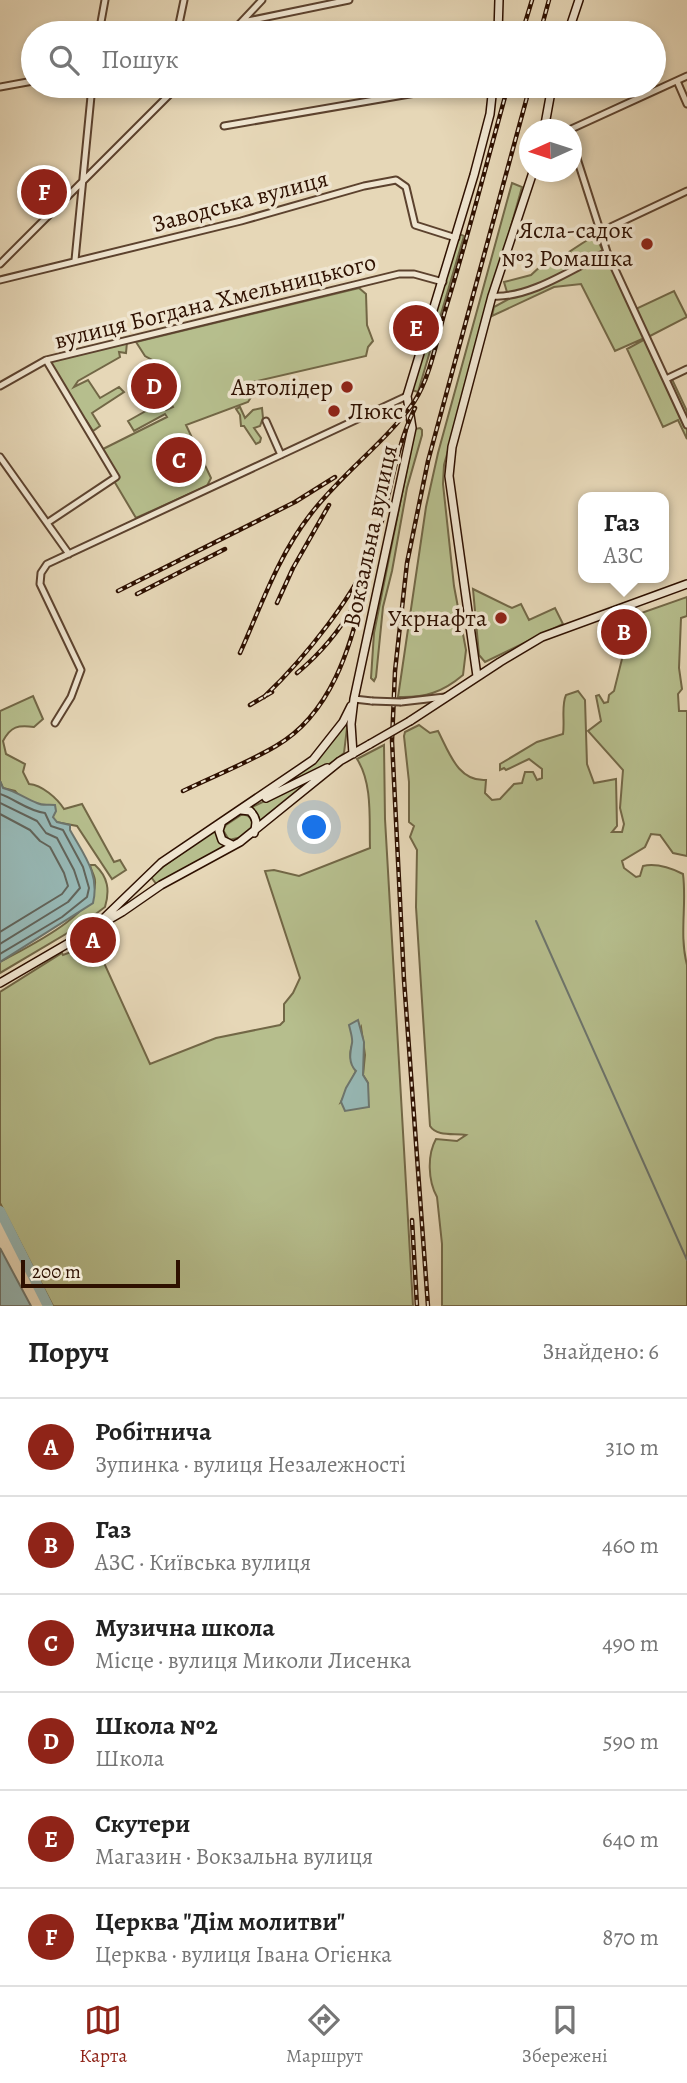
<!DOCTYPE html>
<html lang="uk">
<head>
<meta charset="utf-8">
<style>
	body { margin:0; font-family:Alegreya,serif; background:#f6f6f6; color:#222 }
	.compass { position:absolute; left:519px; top:119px; width:63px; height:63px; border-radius:50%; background:#fff; box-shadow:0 4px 10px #0003; rotate:267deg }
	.scale { position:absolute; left:21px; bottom:18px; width:159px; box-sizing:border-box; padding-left:7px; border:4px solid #2e1000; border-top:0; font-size:19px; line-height:24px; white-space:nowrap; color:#2e1000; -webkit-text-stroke:5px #efe5d0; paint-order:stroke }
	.you { position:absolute; left:315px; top:828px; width:24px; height:24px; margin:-18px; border:5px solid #fff; border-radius:50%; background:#1a73e8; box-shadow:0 0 0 10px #1a73e833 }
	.badge { display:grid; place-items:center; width:46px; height:46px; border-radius:50%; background:#8f2418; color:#fff; font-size:23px; font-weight:700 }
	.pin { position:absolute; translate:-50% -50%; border:4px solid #fff; box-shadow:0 2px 7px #0006 }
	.popup { position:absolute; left:578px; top:492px; width:91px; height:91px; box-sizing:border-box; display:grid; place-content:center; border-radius:14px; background:#fff; filter:drop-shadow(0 2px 5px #0005); font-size:23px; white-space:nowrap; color:#767676 }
	.popup b { font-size:26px; color:#222 }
	.popup::after { content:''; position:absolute; left:50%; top:100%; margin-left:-14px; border:14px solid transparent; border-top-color:#fff }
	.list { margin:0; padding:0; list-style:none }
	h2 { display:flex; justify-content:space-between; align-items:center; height:91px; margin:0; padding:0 28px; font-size:30px }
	h2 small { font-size:23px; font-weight:400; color:#767676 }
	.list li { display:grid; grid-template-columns:46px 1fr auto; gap:21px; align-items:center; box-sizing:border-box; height:98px; padding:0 28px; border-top:2px solid #e0e0e0 }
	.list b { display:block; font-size:26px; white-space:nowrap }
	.list p { margin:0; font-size:23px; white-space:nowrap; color:#767676 }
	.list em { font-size:23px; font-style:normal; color:#767676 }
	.icon { flex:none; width:38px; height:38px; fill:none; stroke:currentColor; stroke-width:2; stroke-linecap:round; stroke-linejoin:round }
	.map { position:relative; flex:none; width:687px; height:1306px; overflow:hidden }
	.search { position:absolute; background:#fff; box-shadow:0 4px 10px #0003; left:21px; right:21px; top:21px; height:77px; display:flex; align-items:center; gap:18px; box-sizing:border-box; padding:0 24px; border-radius:38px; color:#767676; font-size:26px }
	.sheet { height:679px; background:#fff }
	nav { display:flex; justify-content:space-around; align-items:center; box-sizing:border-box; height:98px; border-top:2px solid #e0e0e0; background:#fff; font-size:19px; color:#767676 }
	nav a { display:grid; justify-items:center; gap:4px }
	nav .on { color:#8f2418 }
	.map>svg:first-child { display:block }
	.green { fill:#b6be8d; stroke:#726746; stroke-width:2; fill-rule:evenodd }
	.water { fill:#97b8b5; stroke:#6d756d; stroke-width:2 }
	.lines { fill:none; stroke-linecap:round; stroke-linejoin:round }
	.shore { stroke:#62645a; stroke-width:2 }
	.stream { stroke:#6d756d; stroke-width:2 }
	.river { stroke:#97b8b5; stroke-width:10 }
	.street-casing { stroke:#5c422e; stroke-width:9 }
	.secondary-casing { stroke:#2e1000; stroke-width:10 }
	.street { stroke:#efe5d0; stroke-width:5 }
	.secondary { stroke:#efe5d0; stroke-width:7 }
	.rail-casing { stroke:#2e1000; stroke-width:4.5 }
	.rail { stroke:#efe5d0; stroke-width:2; stroke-dasharray:5; stroke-linecap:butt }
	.street-bridge-casing { stroke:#5c422e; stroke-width:9; stroke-linecap:butt }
	.secondary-bridge-casing { stroke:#2e1000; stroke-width:10; stroke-linecap:butt }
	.street-bridge { stroke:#efe5d0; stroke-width:5 }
	.secondary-bridge { stroke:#efe5d0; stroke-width:7 }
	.poi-dot { fill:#8f2418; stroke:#efe5d0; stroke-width:2.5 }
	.labels { text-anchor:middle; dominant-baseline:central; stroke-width:7; stroke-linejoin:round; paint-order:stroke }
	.street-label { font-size:24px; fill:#2e1000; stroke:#efe5d0 }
	.poi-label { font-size:24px; fill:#2e1000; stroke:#efe5d0; text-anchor:end }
</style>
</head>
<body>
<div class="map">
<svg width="687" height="1306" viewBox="0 0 687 1306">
	<rect width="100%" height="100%" fill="#e6d7b7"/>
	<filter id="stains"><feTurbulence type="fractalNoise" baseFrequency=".00286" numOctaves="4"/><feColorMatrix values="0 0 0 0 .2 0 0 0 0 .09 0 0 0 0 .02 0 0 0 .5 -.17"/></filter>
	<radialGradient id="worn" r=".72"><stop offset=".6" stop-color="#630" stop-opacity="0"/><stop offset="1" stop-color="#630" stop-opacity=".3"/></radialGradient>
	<path class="green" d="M 512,183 L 522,187 L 444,465 L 443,484 L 454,586 L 466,650 L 463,675 C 443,692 425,698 398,697 L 426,507 L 438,453 Z
		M 459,234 L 464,236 L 418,392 L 412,390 Z
		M 592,237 L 598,241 L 606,257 L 611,255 L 636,309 L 674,291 L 687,317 L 648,337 L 666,376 L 670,375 L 687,411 L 687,439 L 678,420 L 663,427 L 627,349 L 642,341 L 642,339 L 615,351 L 581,284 L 554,287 L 492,316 L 494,307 L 509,299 L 504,282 L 531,275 L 543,264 L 565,258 L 569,252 Z
		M 359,288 L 366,294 L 367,325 L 373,341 L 368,347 L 366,356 L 253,382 L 251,387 L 253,394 L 248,402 L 186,425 L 211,478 L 207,486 L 136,518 L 114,481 L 119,477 L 103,449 L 167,417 L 165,414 L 134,431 L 128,421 L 162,402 L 166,410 L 173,407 L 154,372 L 150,372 L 148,368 L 152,360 L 145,356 L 136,342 Z
		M 127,342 L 126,353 L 119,352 L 120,357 L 78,381 L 74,387 L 88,380 L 100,398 L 119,387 L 124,392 L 92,413 L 100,426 L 93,431 L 86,420 L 81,421 L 49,366 L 53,360 Z
		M 240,407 L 245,418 L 253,410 L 262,408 L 263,418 L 260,426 L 254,428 L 261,438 L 260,442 L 256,444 L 244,426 L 241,426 L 240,415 L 236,409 Z
		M 420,428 L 422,430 L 422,435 L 407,488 L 392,571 L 383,607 L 376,677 L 374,681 L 371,678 L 374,633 L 415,429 Z
		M 473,589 L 512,608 L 521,604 L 529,620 L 555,608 L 563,624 L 485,662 L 479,655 Z
		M 687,597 L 687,616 L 681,618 L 679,668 L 682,689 L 678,694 L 679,711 L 687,711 L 687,856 L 673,853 L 660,835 L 651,834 L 645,847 L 622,861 L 624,868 L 636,877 L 640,876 L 643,866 C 656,863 671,868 683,874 C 687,905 679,934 687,965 L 687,1306 L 442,1306 L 442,1244 L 437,1197 C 428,1181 427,1155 436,1139 L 457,1141 L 466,1135 C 454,1133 437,1137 430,1126 L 416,907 L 417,850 L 410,837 L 414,826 L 409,822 L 409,782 L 404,736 L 405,732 L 419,725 L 430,733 L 438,731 C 449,752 458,782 486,780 L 485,793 L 492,800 L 500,799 L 514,784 L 522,783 L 525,772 L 533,772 L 537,780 L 542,778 L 542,769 L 529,759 L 506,770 L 504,768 L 500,770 L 500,764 L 537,742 L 563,734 C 565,721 561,706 566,695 L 578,691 L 585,700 L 587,764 L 594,783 L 616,779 L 617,826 L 612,832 L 622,832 L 624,824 L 620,808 L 623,770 L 588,731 L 601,721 L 596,696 L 599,695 L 604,703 L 608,702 L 609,695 L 614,691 L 630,627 L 630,617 Z
		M 33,696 L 43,719 L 34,727 C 18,725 11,726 3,741 L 6,754 L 25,764 L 23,772 L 29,784 C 42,785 57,798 64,809 L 82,804 L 114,862 L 120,860 L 126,870 L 112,879 L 77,826 L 56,822 L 41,806 L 21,798 L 15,791 L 3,788 L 0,781 L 0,711 Z
		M 348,719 L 344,753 L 333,762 L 265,796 L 311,765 Z
		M 384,745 L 385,819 L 413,1306 L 53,1306 L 0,1203 L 0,992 L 62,953 L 63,955 L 95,943 L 150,1064 L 216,1038 L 280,1025 L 284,1021 L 284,1004 L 293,993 L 300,978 L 265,871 L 274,870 L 299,876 L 370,848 C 369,820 373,784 357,759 ZM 361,1027 L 365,1055 L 363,1075 L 368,1083 L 341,1102 L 356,1071 C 345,1055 352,1043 361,1027 Z
		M 311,779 L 260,824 L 258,816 L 250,808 Z
		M 241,815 C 250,813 252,820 253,827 L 242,837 L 229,840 L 223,830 L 226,825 Z
		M 216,829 L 218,840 L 225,846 L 157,885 L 151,877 L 164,866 Z
		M 90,865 L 95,865 C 108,877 110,890 105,907 L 81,925 L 0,973 L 0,962 C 25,948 98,914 95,881 C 95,876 91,871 90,865 Z"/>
	<path class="water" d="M 0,781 L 3,788 C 15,791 25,798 37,803 C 43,806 48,804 55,805 L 56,811 L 53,817 L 57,822 L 70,825 L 70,830 C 84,855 100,874 93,903 L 0,962 Z
		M 358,1020 L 364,1042 L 363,1075 L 368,1083 L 369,1107 L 345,1111 L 341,1102 L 346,1088 L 356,1071 C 348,1063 350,1053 352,1043 C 353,1038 350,1030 349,1025 Z
		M 0,1248 L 31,1306 L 0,1306 Z"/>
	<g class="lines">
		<path class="shore" d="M 0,794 C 15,799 28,811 45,813 L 51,826 L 63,830 L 83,867 L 89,888 L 87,897 L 62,917 L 0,954
			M 0,803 L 37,821 L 46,833 L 57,838 L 74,870 L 80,888 L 68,902 L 0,944
			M 0,814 L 30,830 L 40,841 L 50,847 L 64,873 L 68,886 L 62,894 L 0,932"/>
		<path class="stream" d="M 536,921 L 687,1260"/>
		<path class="river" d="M 0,1211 L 48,1306"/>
		<g class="street-casing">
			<path id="street" d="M 243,22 L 349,0
				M 179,24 L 184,0
				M 99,33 L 105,0
				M 231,33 L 262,0
				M 677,81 L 687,104
				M 0,87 L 33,81
				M 224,126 L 456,86
				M 569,130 L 687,76
				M 572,143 L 607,252 L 687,425
				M 600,232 L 687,191
				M 75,260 L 92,86
				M 0,264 L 178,86
				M 0,280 L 241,221 L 364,186 L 396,180 L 406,187 L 415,225 L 456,238
				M 492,296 C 529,299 574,268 607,252
				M 46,360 L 116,477 L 47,523
				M 666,379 L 687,369
				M 0,386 L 46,360 L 350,286 L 399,274 L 414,274 L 443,282
				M 266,421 L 281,455
				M 0,457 L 69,554
				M 354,699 L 372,701
				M 401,702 L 445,697
				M 55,723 L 71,697 L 81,670 L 40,584 L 41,573 L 47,564 L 407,396"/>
		</g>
		<g class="secondary-casing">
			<path id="secondary" d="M 498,33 L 499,0
				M 568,33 L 579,0
				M 544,130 L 552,86
				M 477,676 L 449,476 L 452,447 L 492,296 L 533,172
				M 410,721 L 500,662 L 542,637 L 687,584
				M 353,754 L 351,724 L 354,699 L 412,428 L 407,396 L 474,175 L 490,114 L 493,86
				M 266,798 L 327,768
				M 241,810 L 250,811 C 257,818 257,823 254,833
				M 221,824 L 219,831 L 222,840 L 232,845
				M 103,919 L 161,863 L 313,760 L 343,722 L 351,706
				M 0,983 L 122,912 L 161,885 L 240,842 L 340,761 L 370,744"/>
		</g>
		<use href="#street" class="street"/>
		<use href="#secondary" class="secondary"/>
		<g class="rail-casing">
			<path id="rail" d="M 522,33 L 532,0
				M 540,33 L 549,0
				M 118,591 L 295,502 L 335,477
				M 137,594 L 225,549
				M 277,603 L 293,568 L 329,505
				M 240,653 C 261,606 278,556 310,515 C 340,475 385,443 414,402 C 430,378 437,339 445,311 C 468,237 487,161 508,86
				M 297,673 C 320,654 340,630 355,604
				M 264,697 C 303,660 359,592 376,541 C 391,497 394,450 415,408
				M 250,705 L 272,692
				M 183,791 C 214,776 247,763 276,746 C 331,714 351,647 364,589
				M 412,1220 L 417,1306
				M 428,1306 L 404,980 L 392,741 L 395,671 L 407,563 L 428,461 L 530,86"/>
		</g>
		<use href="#rail" class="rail"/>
		<g class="street-bridge-casing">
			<path id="street-bridge" d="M 372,701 L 401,702"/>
		</g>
		<g class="secondary-bridge-casing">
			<path id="secondary-bridge" d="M 370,744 L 410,721"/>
		</g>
		<use href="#street-bridge" class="street-bridge"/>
		<use href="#secondary-bridge" class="secondary-bridge"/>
	</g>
	<g class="poi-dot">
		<circle cx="647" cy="244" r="7"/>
		<circle cx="347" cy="387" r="7"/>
		<circle cx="334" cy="411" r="7"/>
		<circle cx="501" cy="618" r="7"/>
	</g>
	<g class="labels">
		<g class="street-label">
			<text transform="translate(240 201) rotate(-15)">Заводська вулиця</text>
			<text transform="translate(215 301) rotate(-14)">вулиця Богдана Хмельницького</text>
			<text transform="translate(370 536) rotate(-78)">Вокзальна вулиця</text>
		</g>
		<g class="poi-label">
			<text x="633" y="230">Ясла-садок<tspan x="633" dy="28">№3 Ромашка</tspan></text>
			<text x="333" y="387">Автолідер</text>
			<text x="348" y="411" text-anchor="start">Люкс</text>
			<text x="487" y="618">Укрнафта</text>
		</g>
	</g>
	<rect width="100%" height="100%" filter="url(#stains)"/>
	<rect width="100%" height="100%" fill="url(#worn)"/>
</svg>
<svg class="compass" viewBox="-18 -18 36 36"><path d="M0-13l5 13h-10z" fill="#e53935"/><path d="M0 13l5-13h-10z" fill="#767676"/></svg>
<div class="scale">200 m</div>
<div class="you"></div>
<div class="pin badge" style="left:93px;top:940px">A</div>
<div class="pin badge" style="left:624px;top:632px">B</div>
<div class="popup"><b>Газ</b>АЗС</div>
<div class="pin badge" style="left:179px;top:460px">C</div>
<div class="pin badge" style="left:154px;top:386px">D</div>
<div class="pin badge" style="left:416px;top:328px">E</div>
<div class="pin badge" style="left:44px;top:192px">F</div>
<div class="search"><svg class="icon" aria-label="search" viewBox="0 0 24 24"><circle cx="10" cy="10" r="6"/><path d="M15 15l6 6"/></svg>Пошук</div>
</div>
<section class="sheet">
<h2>Поруч<small>Знайдено: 6</small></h2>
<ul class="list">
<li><span class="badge">A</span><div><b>Робітнича</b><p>Зупинка · вулиця Незалежності</p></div><em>310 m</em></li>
<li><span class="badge">B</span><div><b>Газ</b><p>АЗС · Київська вулиця</p></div><em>460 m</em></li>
<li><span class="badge">C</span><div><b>Музична школа</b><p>Місце · вулиця Миколи Лисенка</p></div><em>490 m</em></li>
<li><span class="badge">D</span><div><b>Школа №2</b><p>Школа</p></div><em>590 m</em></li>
<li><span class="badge">E</span><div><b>Скутери</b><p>Магазин · Вокзальна вулиця</p></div><em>640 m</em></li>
<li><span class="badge">F</span><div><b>Церква &quot;Дім молитви&quot;</b><p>Церква · вулиця Івана Огієнка</p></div><em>870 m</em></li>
</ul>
</section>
<nav>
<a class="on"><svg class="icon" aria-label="map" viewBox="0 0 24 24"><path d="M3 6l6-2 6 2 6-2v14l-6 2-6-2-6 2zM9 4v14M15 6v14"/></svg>Карта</a>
<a><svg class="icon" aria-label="directions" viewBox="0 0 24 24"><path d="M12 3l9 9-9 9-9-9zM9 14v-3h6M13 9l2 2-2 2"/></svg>Маршрут</a>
<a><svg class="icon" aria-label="saved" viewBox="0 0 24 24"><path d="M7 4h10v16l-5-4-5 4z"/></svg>Збережені</a>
</nav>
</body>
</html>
